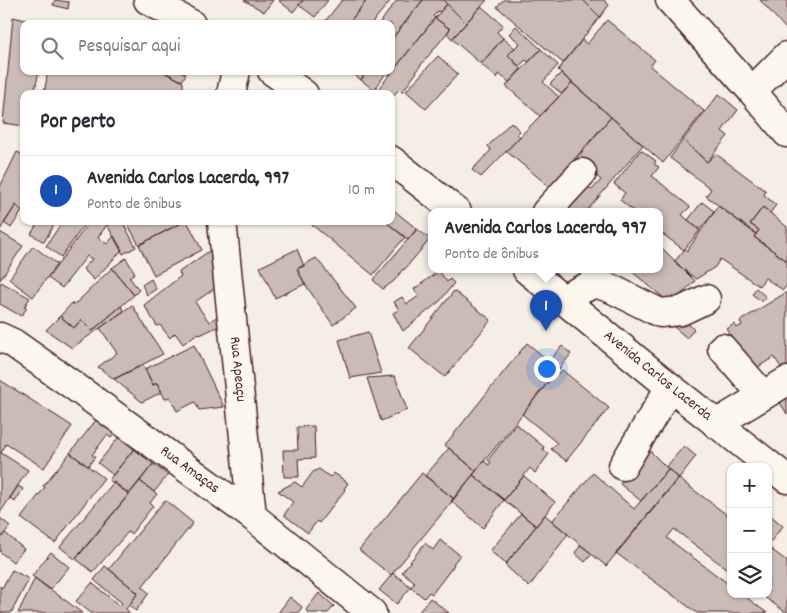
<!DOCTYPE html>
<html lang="pt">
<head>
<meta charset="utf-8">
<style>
	body { margin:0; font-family:Dekko,sans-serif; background:#f7f7f7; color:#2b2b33 }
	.controls { position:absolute; right:15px; bottom:15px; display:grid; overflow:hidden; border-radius:10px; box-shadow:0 1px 4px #0004 }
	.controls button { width:45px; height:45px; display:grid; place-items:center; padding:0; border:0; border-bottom:1px solid #e1e1e2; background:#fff; color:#2b2b33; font:25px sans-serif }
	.you { position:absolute; left:546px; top:368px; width:18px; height:18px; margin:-12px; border:4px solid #fff; border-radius:50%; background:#1a73e8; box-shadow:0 0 0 8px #1a73e833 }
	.badge { display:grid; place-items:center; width:32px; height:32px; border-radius:50%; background:#0f766e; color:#fff; font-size:16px; font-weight:700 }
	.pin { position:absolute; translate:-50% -41px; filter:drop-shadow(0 1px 2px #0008) }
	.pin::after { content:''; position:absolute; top:26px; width:18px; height:15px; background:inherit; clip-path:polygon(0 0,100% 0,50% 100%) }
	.popup { position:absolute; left:428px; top:208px; width:235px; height:65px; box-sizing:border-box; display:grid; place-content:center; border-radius:10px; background:#fff; filter:drop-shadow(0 1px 4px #0005); font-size:16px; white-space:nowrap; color:#7c7c81 }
	.popup b { font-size:19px; color:#2b2b33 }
	.popup::after { content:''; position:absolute; left:50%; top:100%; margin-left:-10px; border:10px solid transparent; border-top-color:#fff }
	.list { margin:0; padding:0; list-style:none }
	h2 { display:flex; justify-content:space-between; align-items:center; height:65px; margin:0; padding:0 20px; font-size:21px }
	h2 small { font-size:16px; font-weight:400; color:#7c7c81 }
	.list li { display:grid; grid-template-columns:32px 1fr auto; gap:15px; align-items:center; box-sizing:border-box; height:70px; padding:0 20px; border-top:1px solid #e1e1e2 }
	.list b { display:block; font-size:19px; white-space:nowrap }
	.list p { margin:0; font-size:16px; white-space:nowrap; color:#7c7c81 }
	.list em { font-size:16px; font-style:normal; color:#7c7c81 }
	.icon { flex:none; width:28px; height:28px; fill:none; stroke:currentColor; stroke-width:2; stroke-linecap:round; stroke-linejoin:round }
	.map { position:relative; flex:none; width:787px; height:613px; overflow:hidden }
	.search { position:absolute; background:#fff; box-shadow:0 1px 4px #0004; left:20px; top:20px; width:375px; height:55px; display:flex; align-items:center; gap:12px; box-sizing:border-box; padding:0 18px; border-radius:10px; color:#7c7c81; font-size:19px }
	.panel { position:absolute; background:#fff; box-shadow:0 1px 4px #0004; left:20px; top:90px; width:375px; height:135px; border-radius:10px }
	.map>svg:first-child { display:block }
	.building { fill:#cabbb6; stroke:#4a1f2b }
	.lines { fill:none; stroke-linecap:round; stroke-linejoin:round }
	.minor-casing { stroke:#4a1f2b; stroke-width:31 }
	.major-casing { stroke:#4a1f2b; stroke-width:31 }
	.minor { stroke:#fbf7ec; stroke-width:28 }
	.major { stroke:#fbf7ec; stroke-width:28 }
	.labels { text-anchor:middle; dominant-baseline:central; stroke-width:5; stroke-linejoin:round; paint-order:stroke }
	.street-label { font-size:15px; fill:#4a1f2b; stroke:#fbf7ec }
</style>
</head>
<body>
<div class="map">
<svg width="787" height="613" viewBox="0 0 787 613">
	<rect width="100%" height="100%" fill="#f4eee4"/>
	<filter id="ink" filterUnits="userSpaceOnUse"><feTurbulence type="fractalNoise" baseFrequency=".02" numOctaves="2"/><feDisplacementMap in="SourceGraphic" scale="10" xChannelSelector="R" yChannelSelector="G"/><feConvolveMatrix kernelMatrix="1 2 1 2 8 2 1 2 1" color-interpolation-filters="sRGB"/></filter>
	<g filter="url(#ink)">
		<path class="building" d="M 55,0 L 69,2 L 68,9 L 53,5 Z
			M 244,0 L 273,0 L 264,12 Z
			M 280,0 L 303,0 L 293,12 L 279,1 Z
			M 303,0 L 328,0 L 315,17 L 299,5 Z
			M 342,0 L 367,0 L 348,24 L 323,24 Z
			M 367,0 L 391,0 L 371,24 L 348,24 Z
			M 397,0 L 423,0 L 391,40 L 391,24 L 379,24 Z
			M 423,0 L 443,0 L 447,4 L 440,12 L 438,11 L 433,16 L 435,18 L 389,76 L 386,73 L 374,90 L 361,80 L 367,71 L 391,71 L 391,40 Z
			M 443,0 L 487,0 L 466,23 Z
			M 503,0 L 583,0 L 600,17 L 563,63 L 497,7 Z
			M 583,0 L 604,0 L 609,5 L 600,17 Z
			M 760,0 L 787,0 L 787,30 Z
			M 447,4 L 466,23 L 452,39 L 447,33 L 450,29 L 435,18 Z
			M 481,6 L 503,25 L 497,32 L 503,38 L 481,64 L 452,39 Z
			M 13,17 L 42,24 L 24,24 L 24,71 L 39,71 L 34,94 L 24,94 L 24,126 L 3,123 Z
			M 435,18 L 450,29 L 447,33 L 416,71 L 417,72 L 402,92 L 399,89 L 391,99 L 391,94 L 378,94 L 376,92 Z
			M 607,20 L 655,60 L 650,66 L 704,111 L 663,163 L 558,70 L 582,40 L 587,44 Z
			M 516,26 L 541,49 L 529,62 L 526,60 L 519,66 L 508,55 L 520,43 L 509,34 Z
			M 503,38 L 515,48 L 508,55 L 521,69 L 509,82 L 499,74 L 497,78 L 481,64 Z
			M 541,49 L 558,65 L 543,82 L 559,97 L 540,116 L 506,86 Z
			M 438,56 L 458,74 L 426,109 L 406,91 Z
			M 48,71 L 162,71 L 183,82 L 183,94 L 44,94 Z
			M 162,71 L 181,71 L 186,74 L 182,81 Z
			M 350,71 L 367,71 L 361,80 Z
			M 561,73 L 572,83 L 562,94 L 550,84 Z
			M 572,83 L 611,117 L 550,187 L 506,151 Z
			M 719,94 L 738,110 L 722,131 L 728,136 L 707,162 L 683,140 Z
			M 611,117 L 643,145 L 586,212 L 565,212 L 566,209 L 586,186 L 592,190 L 601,180 L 582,162 L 576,168 L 572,164 Z
			M 511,122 L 520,131 L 517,134 L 520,137 L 481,177 L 472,170 L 491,150 L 488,146 Z
			M 683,140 L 707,162 L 716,154 L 766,191 L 764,195 L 776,205 L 770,213 L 763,207 L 750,224 L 759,230 L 756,234 L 706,196 L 711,189 L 670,158 Z
			M 641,150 L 656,161 L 654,164 L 659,167 L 652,176 L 690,207 L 682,215 L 700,230 L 684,250 L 660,232 L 660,212 L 635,212 L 620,200 L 625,193 L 614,184 Z
			M 17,152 L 24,155 L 24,206 L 22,211 L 16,205 L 0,230 L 0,187 Z
			M 702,202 L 715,212 L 699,230 L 688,220 Z
			M 16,205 L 22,211 L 11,228 L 4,223 Z
			M 718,206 L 756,234 L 754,237 L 787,261 L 787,285 L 783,290 L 765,278 L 759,286 L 720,259 L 715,267 L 696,279 L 674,262 L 685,249 L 687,251 Z
			M 763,207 L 787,227 L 787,261 L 754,237 L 759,230 L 750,224 Z
			M 391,208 L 417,229 L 408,240 L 385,221 L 391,221 Z
			M 39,221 L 56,221 L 44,242 L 31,234 Z
			M 63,221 L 87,221 L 61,257 L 46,246 Z
			M 90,221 L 105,221 L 107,225 L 98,237 L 107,244 L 114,236 L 122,250 L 94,280 L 83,269 L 92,259 L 87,256 L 62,288 L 48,278 Z
			M 105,221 L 122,221 L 136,247 L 123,254 Z
			M 126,221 L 185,221 L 139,245 Z
			M 185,221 L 187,221 L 202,250 L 154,275 L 139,245 Z
			M 313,221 L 385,221 L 405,237 L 373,275 L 311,224 Z
			M 417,229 L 430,239 L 404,270 L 403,269 L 394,281 L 383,289 L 373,280 Z
			M 0,232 L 23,246 L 0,280 Z
			M 218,245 L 221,284 L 195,302 L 209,322 L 224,312 L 225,323 L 200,335 L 198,333 L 183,344 L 175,333 L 170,338 L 160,325 L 157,326 L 144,305 L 181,276 L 179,272 Z
			M 33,246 L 57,264 L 33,297 L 9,279 Z
			M 660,246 L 695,281 L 671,304 L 630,270 L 660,270 Z
			M 297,249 L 304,266 L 297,269 L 305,284 L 275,298 L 260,267 Z
			M 126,258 L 135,273 L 129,277 L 139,290 L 134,295 L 112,268 Z
			M 316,258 L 356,308 L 333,325 L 305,284 L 297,269 Z
			M 112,268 L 134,295 L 92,331 L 81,320 L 74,328 L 60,316 L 72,303 L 74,305 Z
			M 439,271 L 447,282 L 450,279 L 454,283 L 440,301 L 403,331 L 393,313 L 399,310 L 394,302 L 402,297 L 407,304 L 419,296 L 414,289 Z
			M 151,279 L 156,289 L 147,295 L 142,285 Z
			M 1,282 L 30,298 L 24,307 L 27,308 L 21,316 L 0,304 L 0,285 Z
			M 756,288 L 766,297 L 762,302 L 752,294 Z
			M 454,291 L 491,320 L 445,377 L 409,348 Z
			M 787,292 L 787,376 L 774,357 L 753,370 L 727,329 L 734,324 L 737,328 L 742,325 L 740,321 Z
			M 132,305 L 163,354 L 114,379 L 98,367 L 117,353 L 100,328 Z
			M 121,306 L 124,311 L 72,348 L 46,330 L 60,316 L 74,328 L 81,320 L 92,331 Z
			M 681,318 L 694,329 L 687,338 L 674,327 Z
			M 368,332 L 381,373 L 350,378 L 339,340 Z
			M 527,343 L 559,369 L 476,471 L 445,445 Z
			M 194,345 L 224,407 L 199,410 L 195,402 L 177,411 L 170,397 L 165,399 L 157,383 L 153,385 L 145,369 Z
			M 562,346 L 571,354 L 559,369 L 549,361 Z
			M 143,365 L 153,385 L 157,383 L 162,392 L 142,402 L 114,379 Z
			M 562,370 L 609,408 L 566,461 L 551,449 L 557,443 L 522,414 L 556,372 L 559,374 Z
			M 395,376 L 407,410 L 381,421 L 367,378 Z
			M 0,380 L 72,426 L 44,468 L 6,444 L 1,453 L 28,470 L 0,513 Z
			M 787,389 L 787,414 L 776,396 Z
			M 97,419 L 115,433 L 111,438 L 107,435 L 92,455 L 95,457 L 88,466 L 70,453 Z
			M 516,424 L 544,447 L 543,449 L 549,454 L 535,473 L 530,468 L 504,500 L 473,475 L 484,461 L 489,465 L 491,462 L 488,460 Z
			M 314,426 L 315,458 L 298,459 L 299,477 L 284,477 L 283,450 L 298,450 L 297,427 Z
			M 119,437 L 134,449 L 113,475 L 98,463 Z
			M 684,446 L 696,456 L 679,478 L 666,467 Z
			M 449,448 L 476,471 L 454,499 L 425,476 Z
			M 134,449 L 153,464 L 129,494 L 109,480 Z
			M 648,449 L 668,469 L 641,501 L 620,484 Z
			M 70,453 L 104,478 L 55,543 L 21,518 L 45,487 L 43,486 Z
			M 153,464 L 168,475 L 154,492 L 140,481 Z
			M 319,469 L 330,477 L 334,473 L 348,483 L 344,489 L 345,490 L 319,523 L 317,521 L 308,533 L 284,515 L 293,502 L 278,491 L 295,482 L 302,487 L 313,472 Z
			M 668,469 L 679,478 L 606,566 L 552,521 L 593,473 L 634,509 Z
			M 422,473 L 454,499 L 391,575 L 359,550 Z
			M 473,475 L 504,500 L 483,528 L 451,501 Z
			M 524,476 L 555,502 L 536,526 L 504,500 Z
			M 678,478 L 731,518 L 731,572 L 674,529 L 667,538 L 731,586 L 731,594 L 742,594 L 767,613 L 697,613 L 616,553 Z
			M 140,481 L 157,494 L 150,503 L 153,506 L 131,534 L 128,532 L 93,572 L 76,559 Z
			M 114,482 L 129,494 L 75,559 L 60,547 Z
			M 18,486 L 23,489 L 15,502 L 10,498 Z
			M 165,500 L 193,523 L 142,587 L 149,593 L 136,611 L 129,605 L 138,593 L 109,569 Z
			M 521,514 L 536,526 L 506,564 L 490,551 Z
			M 545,515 L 568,534 L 529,587 L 505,565 Z
			M 770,515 L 783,526 L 768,545 L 768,517 Z
			M 0,518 L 10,526 L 0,539 Z
			M 5,533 L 24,549 L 13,562 L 0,552 L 0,539 Z
			M 440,540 L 460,555 L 453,564 L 454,565 L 432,594 L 429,592 L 424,598 L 411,587 L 415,582 L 402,572 L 425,543 L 433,550 Z
			M 581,545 L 592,554 L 585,562 L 575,553 Z
			M 768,547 L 787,561 L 787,613 L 760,594 L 768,594 Z
			M 51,552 L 69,567 L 50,590 L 32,576 Z
			M 105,566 L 138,593 L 126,609 L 130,613 L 91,613 L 76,601 L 92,583 L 120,606 L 122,603 L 94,580 Z
			M 12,570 L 29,579 L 11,613 L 0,613 L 0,586 L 2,588 Z
			M 393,573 L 411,587 L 397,604 L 379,590 Z
			M 35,578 L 73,606 L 82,613 L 18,613 Z
			M 319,593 L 334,606 L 328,613 L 309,613 L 306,610 Z
			M 290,597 L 302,607 L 298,613 L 278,613 Z
			M 430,598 L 449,613 L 418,613 Z"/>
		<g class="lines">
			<g class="minor-casing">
				<g id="minor">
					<path d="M 752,91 L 787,56"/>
					<path d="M 231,94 L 236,71"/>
					<path d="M 546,212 L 582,173"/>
					<path id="s1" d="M 222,221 L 252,516"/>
					<path d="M 562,299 L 595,283 L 612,289 L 660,313 L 681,311 L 706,299"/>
					<path id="s2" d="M 0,337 L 13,343 L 74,386 L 252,516 L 372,613"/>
					<path d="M 722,348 L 763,395"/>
					<path d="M 716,424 L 787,381"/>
					<path d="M 623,466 L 670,387"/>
				</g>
			</g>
			<g class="major-casing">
				<g id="major">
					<path d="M 148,0 L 191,24"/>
					<path d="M 670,0 L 752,91 L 787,133"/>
					<path d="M 272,71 L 304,94"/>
					<path d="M 391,160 L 457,212"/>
					<path id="s3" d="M 527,270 L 670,387 L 787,479"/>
				</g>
			</g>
			<use href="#minor" class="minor"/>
			<use href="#major" class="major"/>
		</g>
	</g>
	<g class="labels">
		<g class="street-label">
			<text stroke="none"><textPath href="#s1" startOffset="149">Rua Apeaçu</textPath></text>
			<text stroke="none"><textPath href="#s3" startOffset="168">Avenida Carlos Lacerda</textPath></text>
			<text stroke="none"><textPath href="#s2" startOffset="232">Rua Amaças</textPath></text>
		</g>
	</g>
</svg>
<div class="controls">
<button>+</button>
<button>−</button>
<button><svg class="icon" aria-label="layers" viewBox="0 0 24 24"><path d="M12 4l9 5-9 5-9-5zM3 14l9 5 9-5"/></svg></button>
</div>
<div class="you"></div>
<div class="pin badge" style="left:546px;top:331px;background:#1a4fb4">1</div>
<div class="popup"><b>Avenida Carlos Lacerda, 997</b>Ponto de ônibus</div>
<div class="search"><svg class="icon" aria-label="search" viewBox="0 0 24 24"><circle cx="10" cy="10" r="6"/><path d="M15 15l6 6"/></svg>Pesquisar aqui</div>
<section class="panel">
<h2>Por perto<small></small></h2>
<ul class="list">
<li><span class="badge" style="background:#1a4fb4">1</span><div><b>Avenida Carlos Lacerda, 997</b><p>Ponto de ônibus</p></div><em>10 m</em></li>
</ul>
</section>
</div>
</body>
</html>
